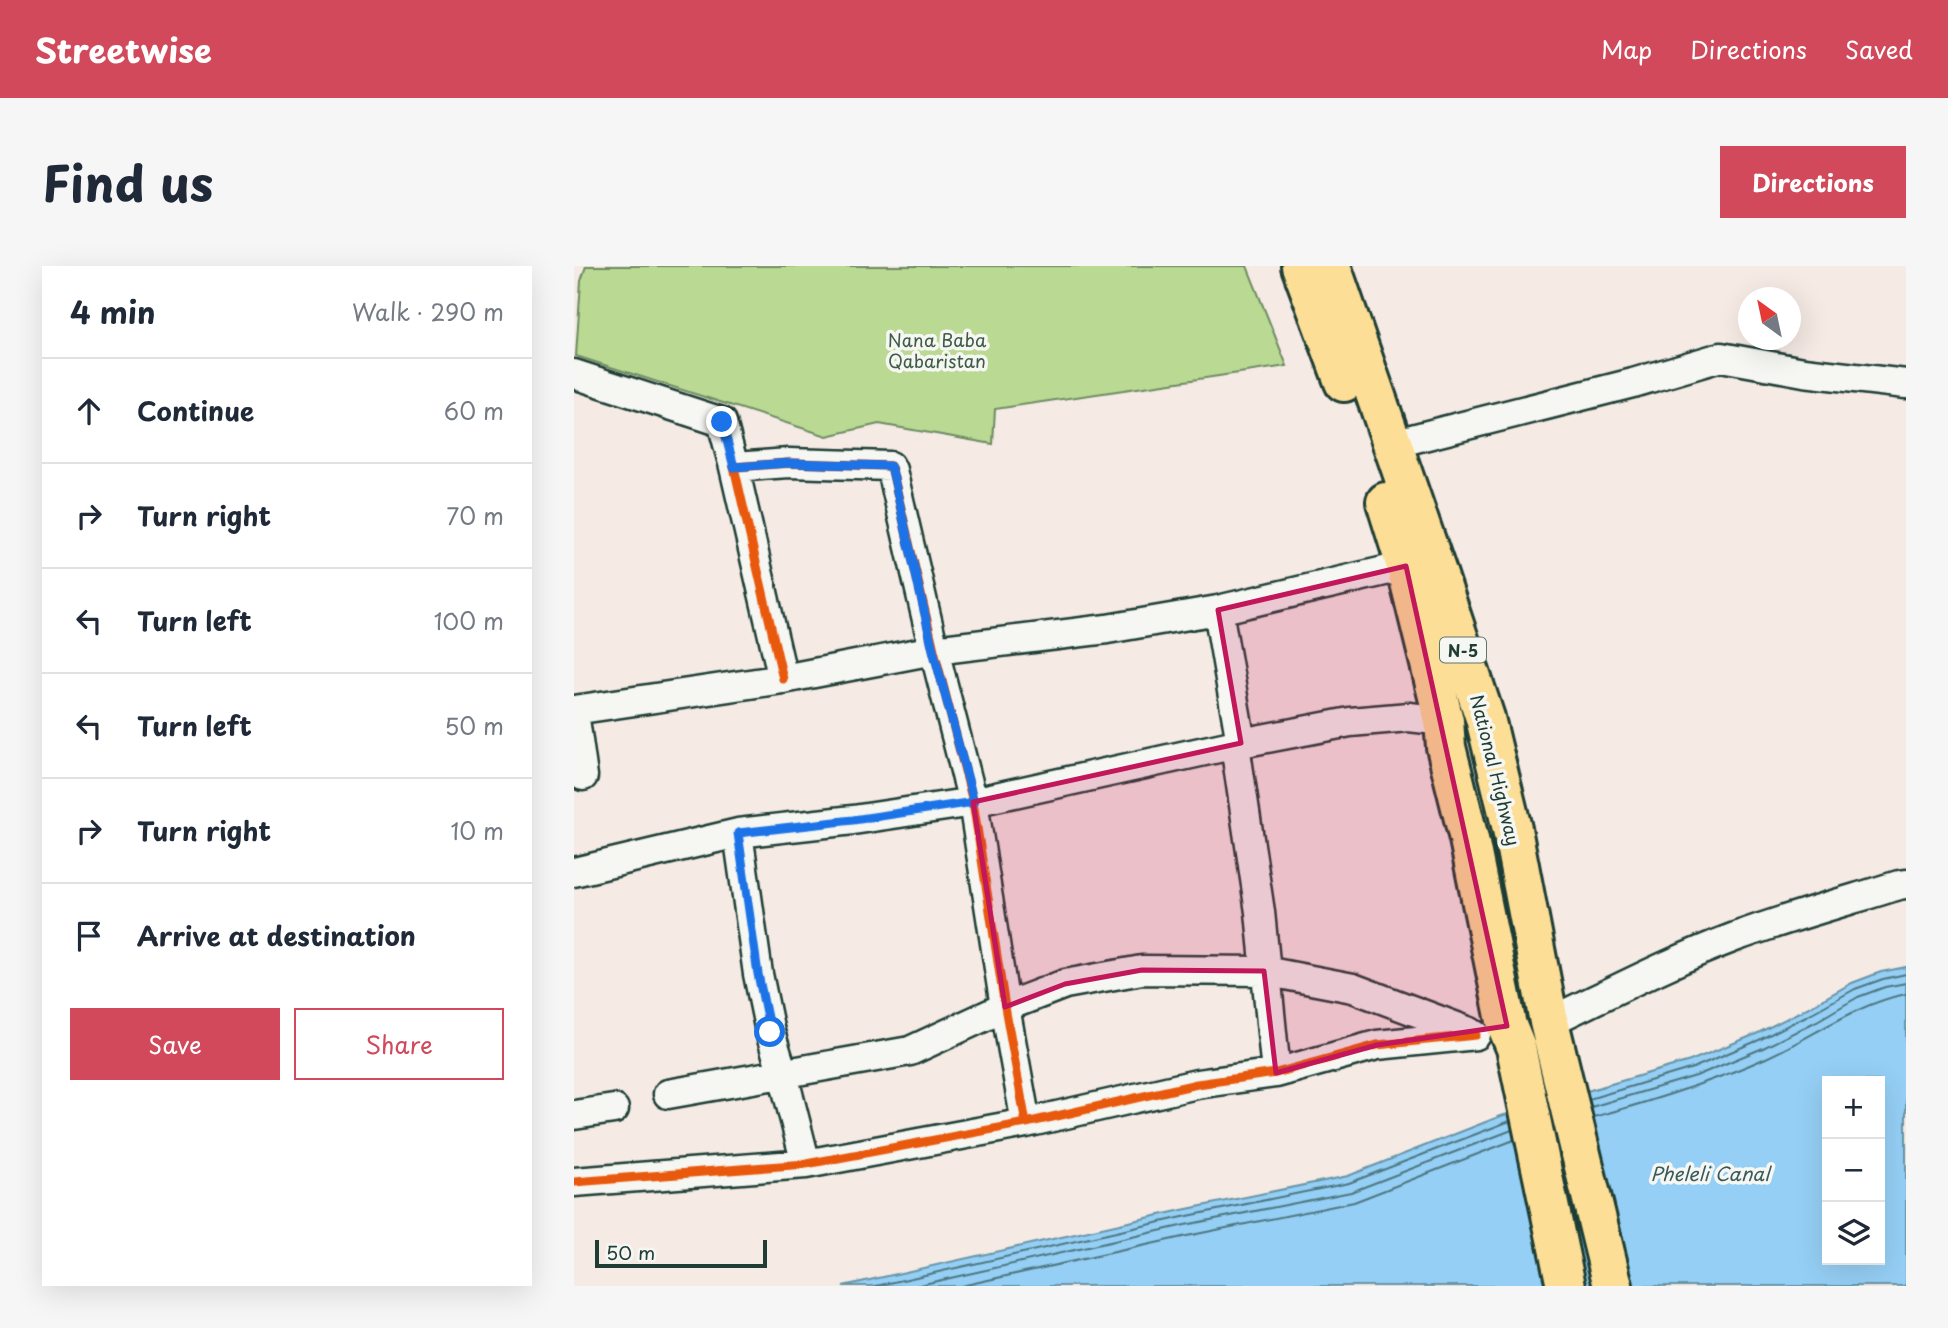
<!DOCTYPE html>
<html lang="en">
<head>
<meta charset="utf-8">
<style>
	body { margin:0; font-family:"Playpen Sans",sans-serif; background:#f6f6f7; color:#1f2937 }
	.controls { position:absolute; right:21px; bottom:21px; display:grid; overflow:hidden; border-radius:0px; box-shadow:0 7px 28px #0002 }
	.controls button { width:63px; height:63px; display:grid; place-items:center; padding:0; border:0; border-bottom:2px solid #e0e1e3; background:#fff; color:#1f2937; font:35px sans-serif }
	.compass { position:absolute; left:1164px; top:21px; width:63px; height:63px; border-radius:50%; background:#fff; box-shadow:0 7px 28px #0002; rotate:327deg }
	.scale { position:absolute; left:21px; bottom:18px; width:172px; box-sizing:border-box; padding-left:7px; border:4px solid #1f3d34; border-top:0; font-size:19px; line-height:24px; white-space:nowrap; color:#1f3d34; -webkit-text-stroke:5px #f6f6f2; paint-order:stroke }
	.stop { position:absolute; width:21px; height:21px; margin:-16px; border:5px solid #1a73e8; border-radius:50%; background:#fff }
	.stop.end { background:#1a73e8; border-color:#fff; box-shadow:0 2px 7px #0008 }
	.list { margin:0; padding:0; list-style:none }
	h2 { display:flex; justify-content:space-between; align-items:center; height:91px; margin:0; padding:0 28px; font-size:30px }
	h2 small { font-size:23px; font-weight:400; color:#747a83 }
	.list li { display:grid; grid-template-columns:46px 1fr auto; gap:21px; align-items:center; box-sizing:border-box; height:105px; padding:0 28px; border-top:2px solid #e0e1e3 }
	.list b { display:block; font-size:26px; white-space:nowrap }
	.list em { font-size:23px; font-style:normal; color:#747a83 }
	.actions { display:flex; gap:14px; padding:21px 28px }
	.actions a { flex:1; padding:16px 0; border:2px solid #d1495b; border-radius:0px; text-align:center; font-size:24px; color:#d1495b }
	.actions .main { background:#d1495b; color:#fff }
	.icon { flex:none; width:38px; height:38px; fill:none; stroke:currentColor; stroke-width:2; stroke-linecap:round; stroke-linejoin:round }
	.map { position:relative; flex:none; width:1332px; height:1020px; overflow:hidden; border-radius:0px }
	header { display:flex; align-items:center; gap:42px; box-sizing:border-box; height:98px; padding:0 35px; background:#d1495b; color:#fff }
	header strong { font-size:33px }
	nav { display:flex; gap:38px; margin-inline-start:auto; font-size:24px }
	.intro { display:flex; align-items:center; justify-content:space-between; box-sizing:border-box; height:168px; padding:0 42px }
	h1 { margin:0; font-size:49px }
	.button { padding:18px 32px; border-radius:0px; background:#d1495b; color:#fff; font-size:24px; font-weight:700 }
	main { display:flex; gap:42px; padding:0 42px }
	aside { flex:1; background:#fff; border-radius:0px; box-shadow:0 7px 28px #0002 }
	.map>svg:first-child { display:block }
	.green { fill:#bad992; stroke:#6c8b63; stroke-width:2 }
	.water { fill:#95cff5; stroke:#6695a8; stroke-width:2; fill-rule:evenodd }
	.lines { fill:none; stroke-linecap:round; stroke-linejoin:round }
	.shore { stroke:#4e7781; stroke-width:2 }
	.minor-casing { stroke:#1f3d34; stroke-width:33 }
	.highway-casing { stroke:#1f3d34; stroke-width:44 }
	.minor { stroke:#f6f6f2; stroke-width:28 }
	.highway { stroke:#fdde96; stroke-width:38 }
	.cycleway-casing { stroke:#f6f6f2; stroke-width:13 }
	.cycleway { stroke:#e8590c; stroke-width:9 }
	.route { stroke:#1a73e8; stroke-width:9 }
	.marked { fill:#c2185b; fill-opacity:0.2; stroke:#c2185b; stroke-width:5; stroke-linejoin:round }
	.labels { text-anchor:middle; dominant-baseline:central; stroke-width:7; stroke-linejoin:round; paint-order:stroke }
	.shield { fill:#f6f6f2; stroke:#60746d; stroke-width:2 }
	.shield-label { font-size:16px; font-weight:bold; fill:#1f3d34 }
	.park-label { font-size:18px; fill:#3e5c47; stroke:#f6f6f2 }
	.street-label { font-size:18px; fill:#1f3d34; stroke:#f6f6f2 }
	.water-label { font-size:19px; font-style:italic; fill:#375a5b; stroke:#f6f6f2 }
</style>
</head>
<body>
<header>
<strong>Streetwise</strong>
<nav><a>Map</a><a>Directions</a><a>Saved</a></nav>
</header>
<div class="intro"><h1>Find us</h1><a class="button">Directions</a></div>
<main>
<aside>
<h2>4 min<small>Walk · 290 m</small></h2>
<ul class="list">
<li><svg class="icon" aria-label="ahead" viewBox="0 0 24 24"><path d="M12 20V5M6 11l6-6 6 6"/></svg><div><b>Continue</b></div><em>60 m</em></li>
<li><svg class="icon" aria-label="right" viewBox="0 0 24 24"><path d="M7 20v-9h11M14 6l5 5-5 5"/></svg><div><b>Turn right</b></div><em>70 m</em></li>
<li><svg class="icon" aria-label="left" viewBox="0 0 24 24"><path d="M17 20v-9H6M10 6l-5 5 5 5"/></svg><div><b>Turn left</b></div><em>100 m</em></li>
<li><svg class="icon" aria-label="left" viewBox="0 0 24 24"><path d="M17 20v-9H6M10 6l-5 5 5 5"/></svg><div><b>Turn left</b></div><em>50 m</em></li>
<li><svg class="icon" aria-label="right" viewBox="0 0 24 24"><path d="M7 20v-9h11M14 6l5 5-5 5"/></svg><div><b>Turn right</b></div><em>10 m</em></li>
<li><svg class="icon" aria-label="arrive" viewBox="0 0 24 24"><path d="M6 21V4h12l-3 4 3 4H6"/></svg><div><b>Arrive at destination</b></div></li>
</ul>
<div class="actions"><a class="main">Save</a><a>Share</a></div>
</aside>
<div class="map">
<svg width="1332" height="1020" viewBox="0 0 1332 1020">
	<rect width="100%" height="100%" fill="#f6eae4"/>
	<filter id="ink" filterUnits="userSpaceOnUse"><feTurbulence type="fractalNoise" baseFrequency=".0143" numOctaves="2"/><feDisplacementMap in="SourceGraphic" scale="14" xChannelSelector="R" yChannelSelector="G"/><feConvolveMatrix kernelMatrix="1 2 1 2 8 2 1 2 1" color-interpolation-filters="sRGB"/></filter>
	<g filter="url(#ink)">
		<path class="green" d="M 12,0 L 673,0 L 713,100 L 421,143 L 419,178 L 305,158 L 253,170 L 2,90 L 7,15 Z"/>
		<path class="water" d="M 1332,701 L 1332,1020 L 269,1020 L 608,944 L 774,910 L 927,850 L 1116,795 L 1182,768 L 1235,741 L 1278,717 L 1307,706 ZM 1253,815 L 1306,815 L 1306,994 L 1253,994 Z"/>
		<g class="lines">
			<path class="shore" d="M 1015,833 L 1119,802 L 1185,774 L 1238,747 L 1281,723 L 1309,713 L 1332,708
				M 1017,841 L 1122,810 L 1189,782 L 1243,755 L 1284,731 L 1311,721 L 1332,717
				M 1020,851 C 1078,835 1136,817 1192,792 C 1239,771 1281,738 1332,728
				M 302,1020 L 609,951 L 775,917 L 936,855
				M 341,1020 L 611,959 L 777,926 L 938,864
				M 387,1020 L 613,970 L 780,936 L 940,874"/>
			<g class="minor-casing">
				<path id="minor" d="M 0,108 L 148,156 L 160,201
					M 818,178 L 1059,117 L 1147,91 L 1230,106 L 1332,118
					M 644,344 L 667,477
					M 209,413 L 160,201 L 215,197 L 316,200 L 318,204 L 360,384 L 399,536 L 431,741 L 452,857
					M 0,444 L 209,413 L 360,384 L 533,363 L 644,344 L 832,300
					M 0,446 L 9,510
					M 661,479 L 686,646 L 702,807
					M 164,567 L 184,708 L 196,766 L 209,808 L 232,898
					M 0,606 L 164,567 L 279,554 L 399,536 L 667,477 L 776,456 L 835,451 L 870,455
					M 975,756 C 1036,727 1097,695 1161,671 C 1215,651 1270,636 1325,619 L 1332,618
					M 94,828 L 336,785 L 431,741 L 491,718 L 568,704 L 690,705 L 779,722 L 896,766
					M 0,849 L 40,843
					M 0,916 L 232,898 L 452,857 L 623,818 L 702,807 L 803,779 L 902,769"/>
			</g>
			<g class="highway-casing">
				<path id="highway" d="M 727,0 L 770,116
					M 757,0 L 863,307 L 911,452 L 938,563 L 975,756 L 1039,1020
					M 812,236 L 832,300 L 870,455 L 872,481 L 895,573 L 933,760 L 942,782 L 992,1020"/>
			</g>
			<use href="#minor" class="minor"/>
			<use href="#highway" class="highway"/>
			<g class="cycleway-casing">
				<path id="cycleway" d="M 209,413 L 160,201 L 215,197 L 316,200 L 318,204 L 360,384 L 399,536 L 431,741 L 452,857
					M 0,916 L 232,898 L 452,857 L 623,818 L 702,807 L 803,779 L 902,769"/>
			</g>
			<use href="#cycleway" class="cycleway"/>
		</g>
	</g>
	<g class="lines" filter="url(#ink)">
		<path class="route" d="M 148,156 L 160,201 L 215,197 L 316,200 L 318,204 L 359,384 L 400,536 L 279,554 L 164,567 L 184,708 L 196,766"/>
	</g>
	<path class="marked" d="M 832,300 L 933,760 L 803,779 L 702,807 L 690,705 L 568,704 L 491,718 L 431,741 L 399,536 L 667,477 L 644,344 Z"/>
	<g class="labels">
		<rect class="shield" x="866" y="371.5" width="46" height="25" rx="5"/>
		<g class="shield-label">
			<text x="889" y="384">N-5</text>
		</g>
		<g class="park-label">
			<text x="363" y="73">Nana Baba<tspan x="363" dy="21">Qabaristan</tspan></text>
		</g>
		<g class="street-label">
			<text transform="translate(922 504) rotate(76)">National Highway</text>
		</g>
		<g class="water-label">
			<text x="1136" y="907">Pheleli Canal</text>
		</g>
	</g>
</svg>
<div class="controls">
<button>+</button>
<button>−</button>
<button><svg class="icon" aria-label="layers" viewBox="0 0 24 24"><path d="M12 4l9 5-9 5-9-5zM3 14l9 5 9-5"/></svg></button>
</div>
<svg class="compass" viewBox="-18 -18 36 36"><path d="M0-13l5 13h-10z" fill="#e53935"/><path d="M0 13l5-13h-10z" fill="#747a83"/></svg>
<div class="scale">50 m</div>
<div class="stop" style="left:196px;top:766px"></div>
<div class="stop end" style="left:148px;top:156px"></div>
</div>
</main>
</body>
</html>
